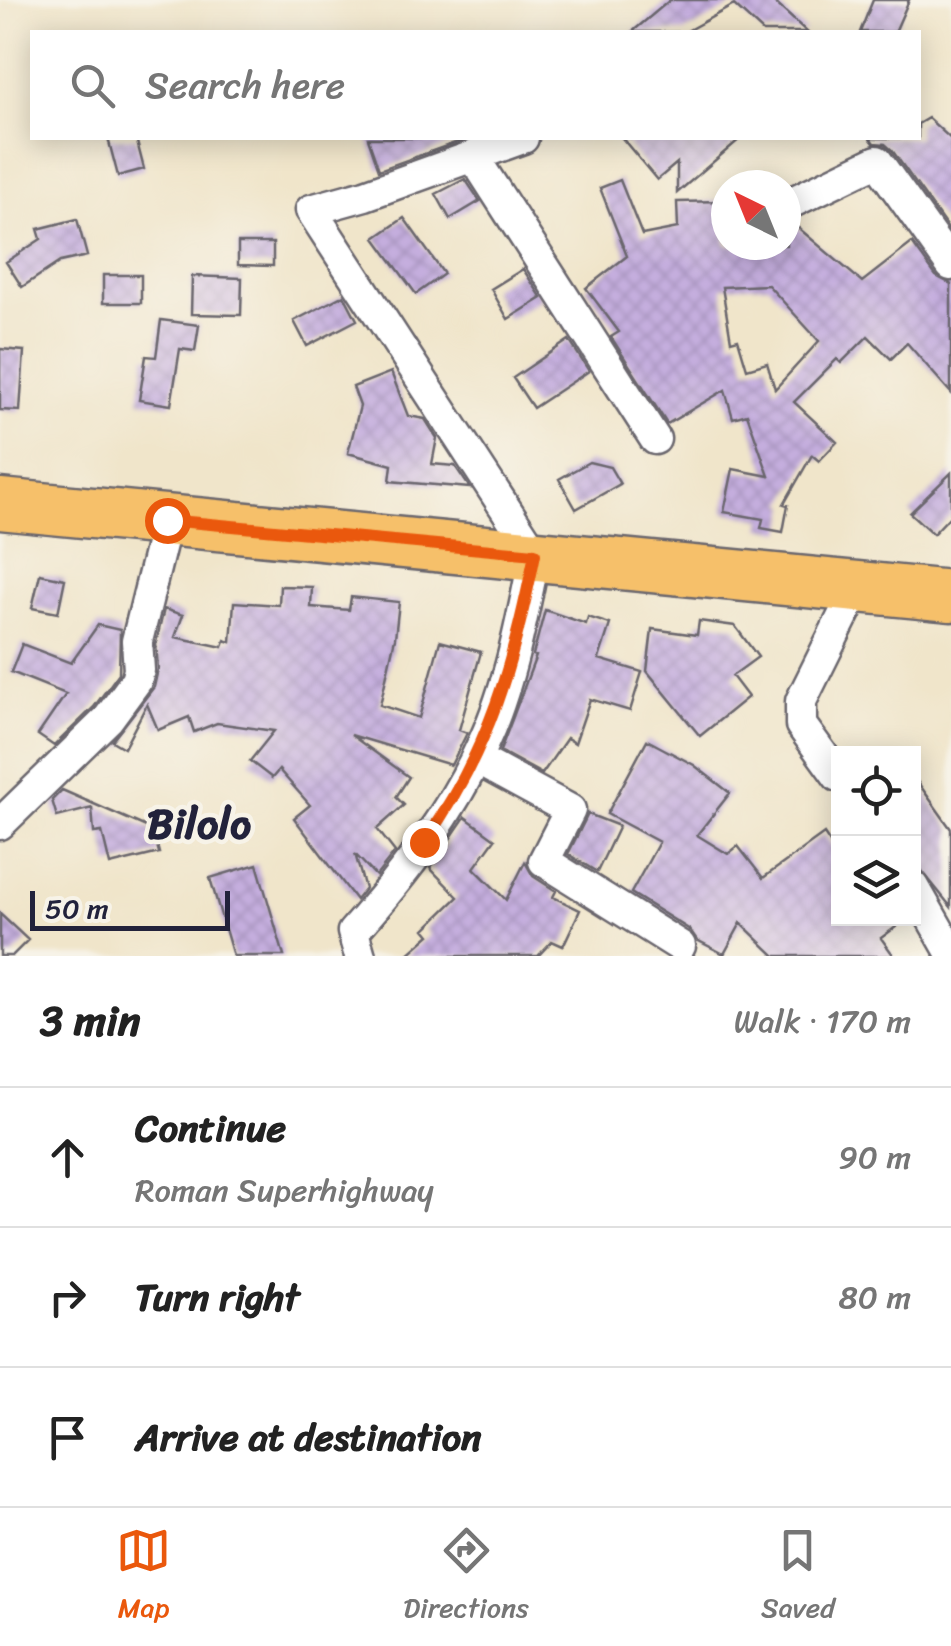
<!DOCTYPE html>
<html lang="en">
<head>
<meta charset="utf-8">
<style>
	body { margin:0; font-family:Sriracha,sans-serif; background:#f2f2f2; color:#222 }
	.controls { position:absolute; right:30px; bottom:30px; display:grid; overflow:hidden; border-radius:0px; box-shadow:0 5px 25px #0003 }
	.controls button { width:90px; height:90px; display:grid; place-items:center; padding:0; border:0; border-bottom:2px solid #e0e0e0; background:#fff; color:#222; font:50px sans-serif }
	.compass { position:absolute; left:711px; top:170px; width:90px; height:90px; border-radius:50%; background:#fff; box-shadow:0 5px 25px #0003; rotate:317deg }
	.scale { position:absolute; left:30px; bottom:25px; width:200px; box-sizing:border-box; padding-left:10px; border:5px solid #22223b; border-top:0; font-size:28px; line-height:35px; white-space:nowrap; color:#22223b; -webkit-text-stroke:8px #f7f3e8; paint-order:stroke }
	.stop { position:absolute; width:30px; height:30px; margin:-22px; border:8px solid #ea580c; border-radius:50%; background:#fff }
	.stop.end { background:#ea580c; border-color:#fff; box-shadow:0 2px 10px #0008 }
	.list { margin:0; padding:0; list-style:none }
	h2 { display:flex; justify-content:space-between; align-items:center; height:130px; margin:0; padding:0 40px; font-size:42px }
	h2 small { font-size:32px; font-weight:400; color:#767676 }
	.list li { display:grid; grid-template-columns:65px 1fr auto; gap:30px; align-items:center; box-sizing:border-box; height:140px; padding:0 40px; border-top:2px solid #e0e0e0 }
	.list b { display:block; font-size:38px; white-space:nowrap }
	.list p { margin:0; font-size:32px; white-space:nowrap; color:#767676 }
	.list em { font-size:32px; font-style:normal; color:#767676 }
	.icon { flex:none; width:55px; height:55px; fill:none; stroke:currentColor; stroke-width:2; stroke-linecap:round; stroke-linejoin:round }
	.map { position:relative; flex:none; width:951px; height:956px; overflow:hidden }
	.search { position:absolute; background:#fff; box-shadow:0 5px 25px #0003; left:30px; right:30px; top:30px; height:110px; display:flex; align-items:center; gap:25px; box-sizing:border-box; padding:0 35px; border-radius:0px; color:#767676; font-size:38px }
	.sheet { height:550px; background:#fff }
	nav { display:flex; justify-content:space-around; align-items:center; box-sizing:border-box; height:140px; border-top:2px solid #e0e0e0; background:#fff; font-size:28px; color:#767676 }
	nav a { display:grid; justify-items:center; gap:5px }
	nav .on { color:#ea580c }
	.map>svg:first-child { display:block }
	.building { fill:url(#building-cross-hatch); fill-rule:evenodd }
	.lines { fill:none; stroke-linecap:round; stroke-linejoin:round }
	.minor-casing { stroke:#6a666d; stroke-width:35 }
	.primary-casing { stroke:#6a666d; stroke-width:55 }
	.minor { stroke:#fff; stroke-width:30 }
	.primary { stroke:#f6c06b; stroke-width:50 }
	.route { stroke:#ea580c; stroke-width:12 }
	.labels { text-anchor:middle; dominant-baseline:central; stroke-width:9; stroke-linejoin:round; paint-order:stroke }
	.quarter-label { font-size:42px; font-weight:bold; fill:#22223b; stroke:#f7f3e8 }
</style>
</head>
<body>
<div class="map">
<svg width="951" height="956" viewBox="0 0 951 956">
	<defs>
		<pattern id="building-cross-hatch" width="8" height="8" patternUnits="userSpaceOnUse" patternTransform="scale(2.5)"><rect width="8" height="8" fill="#c5aede"/><path d="M0 0l8 8M0 8l8-8" fill="none" stroke="#a995bf"/></pattern>
	</defs>
	<rect width="100%" height="100%" fill="#f7f3e8"/>
	<filter id="ink" filterUnits="userSpaceOnUse"><feTurbulence type="fractalNoise" baseFrequency=".01" numOctaves="2"/><feDisplacementMap in="SourceGraphic" scale="20" xChannelSelector="R" yChannelSelector="G"/><feConvolveMatrix kernelMatrix="1 2 1 2 8 2 1 2 1" color-interpolation-filters="sRGB"/></filter>
	<filter id="wash" filterUnits="userSpaceOnUse"><feTurbulence type="fractalNoise" baseFrequency=".0048" numOctaves="4" result="noise"/><feDisplacementMap in="SourceGraphic" scale="40" xChannelSelector="R" yChannelSelector="G"/><feGaussianBlur stdDeviation="2.25" result="paint"/><feColorMatrix in="noise" values="0 0 0 0 0 0 0 0 0 0 0 0 0 0 0 0 0 1.4 0 .05"/><feComposite in="paint" operator="in"/></filter>
	<g filter="url(#wash)">
		<rect width="100%" height="100%" fill="#f0e5ca"/>
		<g id="blocks">
			<path class="building" d="M 670,0 L 772,0 L 807,32 L 763,32 L 734,5 L 685,32 L 632,32 Z
				M 873,0 L 909,0 L 895,32 L 860,32 Z
				M 928,118 L 951,139 L 951,233 L 892,150 L 885,144 L 874,143 L 870,138 L 918,138 L 918,124 Z
				M 108,138 L 136,138 L 144,169 L 118,176 Z
				M 368,138 L 469,138 L 379,170 Z
				M 622,138 L 741,138 L 677,193 L 677,163 L 657,180 Z
				M 465,179 L 480,201 L 450,219 L 436,194 Z
				M 620,180 L 642,235 L 678,228 L 677,202 L 725,201 L 726,245 L 786,245 L 786,235 L 795,225 L 862,282 L 912,243 L 936,276 L 951,284 L 951,393 L 907,343 L 891,359 L 868,336 L 841,363 L 837,359 L 794,402 L 837,442 L 819,461 L 812,455 L 784,504 L 788,505 L 783,532 L 761,528 L 763,519 L 724,512 L 733,469 L 769,476 L 747,414 L 733,418 L 725,390 L 667,424 L 611,337 L 619,332 L 586,288 L 627,256 L 600,188 ZM 768,285 L 819,341 L 775,389 L 767,363 L 747,369 L 738,339 L 731,341 L 722,287 Z
				M 404,218 L 444,274 L 416,294 L 375,238 Z
				M 77,219 L 87,256 L 60,262 L 22,287 L 6,262 L 41,239 L 38,229 Z
				M 238,243 L 273,243 L 273,266 L 238,265 Z
				M 523,269 L 542,298 L 508,319 L 491,289 Z
				M 103,275 L 141,275 L 141,303 L 103,303 Z
				M 192,276 L 242,278 L 241,315 L 191,314 Z
				M 344,295 L 357,320 L 307,346 L 294,321 Z
				M 161,320 L 199,325 L 195,351 L 180,349 L 171,405 L 139,400 L 146,356 L 156,357 Z
				M 569,340 L 589,371 L 533,408 L 513,378 Z
				M 0,349 L 24,351 L 20,411 L 0,410 Z
				M 391,372 L 408,416 L 425,419 L 437,438 L 432,464 L 455,466 L 470,488 L 390,481 L 392,465 L 348,453 L 360,406 L 353,387 Z
				M 589,462 L 610,467 L 620,484 L 576,509 L 559,479 Z
				M 951,473 L 951,515 L 933,534 L 910,513 Z
				M 40,574 L 65,579 L 58,613 L 32,608 Z
				M 280,586 L 312,587 L 311,607 L 349,610 L 351,597 L 399,602 L 395,638 L 380,705 L 419,718 L 440,641 L 481,652 L 459,730 L 467,733 L 451,765 L 351,735 L 409,777 L 396,797 L 404,805 L 377,829 L 395,852 L 376,876 L 355,854 L 365,889 L 356,900 L 294,818 L 310,805 L 279,770 L 272,778 L 250,761 L 274,731 L 217,723 L 194,732 L 189,717 L 158,730 L 147,704 L 124,748 L 112,741 L 154,687 L 158,669 L 156,643 L 164,609 L 183,615 L 175,637 L 223,647 L 225,640 L 231,642 L 234,602 L 279,605 Z
				M 545,610 L 586,624 L 588,617 L 610,624 L 599,659 L 642,672 L 630,711 L 590,699 L 575,743 L 567,738 L 542,774 L 500,751 L 536,656 L 533,655 Z
				M 699,621 L 735,626 L 758,657 L 732,676 L 748,697 L 700,736 L 647,671 L 652,629 L 697,635 Z
				M 98,625 L 120,630 L 119,673 L 94,707 L 54,746 L 38,735 L 66,694 L 11,672 L 22,644 L 71,663 Z
				M 647,740 L 694,765 L 730,793 L 697,835 L 728,854 L 738,846 L 763,878 L 824,834 L 838,855 L 838,918 L 908,918 L 881,938 L 894,956 L 775,956 L 741,923 L 724,954 L 697,940 L 690,930 L 631,893 L 659,842 L 607,814 Z
				M 914,777 L 951,829 L 951,907 L 914,861 Z
				M 62,790 L 153,830 L 159,853 L 110,865 L 102,832 L 94,833 L 92,808 L 57,817 L 52,800 Z
				M 588,814 L 619,826 L 597,872 L 568,854 Z
				M 465,817 L 495,839 L 474,868 L 506,900 L 525,862 L 533,876 L 556,891 L 553,897 L 580,910 L 563,946 L 552,941 L 538,956 L 406,956 L 430,935 L 425,929 L 458,897 L 430,868 Z
				M 257,864 L 284,956 L 233,956 L 210,878 Z
				M 0,914 L 28,940 L 12,956 L 0,956 Z"/>
		</g>
	</g>
	<g filter="url(#ink)">
		<use href="#blocks" fill-opacity="0" stroke="#6a666d" stroke-width="2.5"/>
		<g class="lines">
			<g class="minor-casing">
				<path id="minor" d="M 473,156 L 655,439
					M 786,205 L 877,161 L 951,265
					M 476,759 L 570,810 L 544,861 L 680,946
					M 838,776 L 801,725 L 801,701 L 858,586
					M 0,824 L 108,719 L 136,681 L 139,670 L 137,641 L 167,520
					M 914,887 L 951,952
					M 360,956 L 353,932 C 404,874 453,812 484,741 C 510,685 523,614 535,554 L 311,210 L 365,195 L 523,138"/>
			</g>
			<g class="primary-casing">
				<path id="primary" d="M 0,504 L 951,596"/>
			</g>
			<use href="#minor" class="minor"/>
			<use href="#primary" class="primary"/>
		</g>
	</g>
	<g class="lines" filter="url(#ink)">
		<path class="route" d="M 167,520 L 535,554 C 513,664 490,749 424,842"/>
	</g>
	<g class="labels">
		<g class="quarter-label">
			<text x="199" y="824">Bilolo</text>
		</g>
	</g>
</svg>
<div class="controls">
<button><svg class="icon" aria-label="locate" viewBox="0 0 24 24"><circle cx="12" cy="12" r="6"/><path d="M12 2v4M12 18v4M2 12h4M18 12h4"/></svg></button>
<button><svg class="icon" aria-label="layers" viewBox="0 0 24 24"><path d="M12 4l9 5-9 5-9-5zM3 14l9 5 9-5"/></svg></button>
</div>
<svg class="compass" viewBox="-18 -18 36 36"><path d="M0-13l5 13h-10z" fill="#e53935"/><path d="M0 13l5-13h-10z" fill="#767676"/></svg>
<div class="scale">50 m</div>
<div class="stop" style="left:167px;top:520px"></div>
<div class="stop end" style="left:424px;top:842px"></div>
<div class="search"><svg class="icon" aria-label="search" viewBox="0 0 24 24"><circle cx="10" cy="10" r="6"/><path d="M15 15l6 6"/></svg>Search here</div>
</div>
<section class="sheet">
<h2>3 min<small>Walk · 170 m</small></h2>
<ul class="list">
<li><svg class="icon" aria-label="ahead" viewBox="0 0 24 24"><path d="M12 20V5M6 11l6-6 6 6"/></svg><div><b>Continue</b><p>Roman Superhighway</p></div><em>90 m</em></li>
<li><svg class="icon" aria-label="right" viewBox="0 0 24 24"><path d="M7 20v-9h11M14 6l5 5-5 5"/></svg><div><b>Turn right</b></div><em>80 m</em></li>
<li><svg class="icon" aria-label="arrive" viewBox="0 0 24 24"><path d="M6 21V4h12l-3 4 3 4H6"/></svg><div><b>Arrive at destination</b></div></li>
</ul>
</section>
<nav>
<a class="on"><svg class="icon" aria-label="map" viewBox="0 0 24 24"><path d="M3 6l6-2 6 2 6-2v14l-6 2-6-2-6 2zM9 4v14M15 6v14"/></svg>Map</a>
<a><svg class="icon" aria-label="directions" viewBox="0 0 24 24"><path d="M12 3l9 9-9 9-9-9zM9 14v-3h6M13 9l2 2-2 2"/></svg>Directions</a>
<a><svg class="icon" aria-label="saved" viewBox="0 0 24 24"><path d="M7 4h10v16l-5-4-5 4z"/></svg>Saved</a>
</nav>
</body>
</html>
